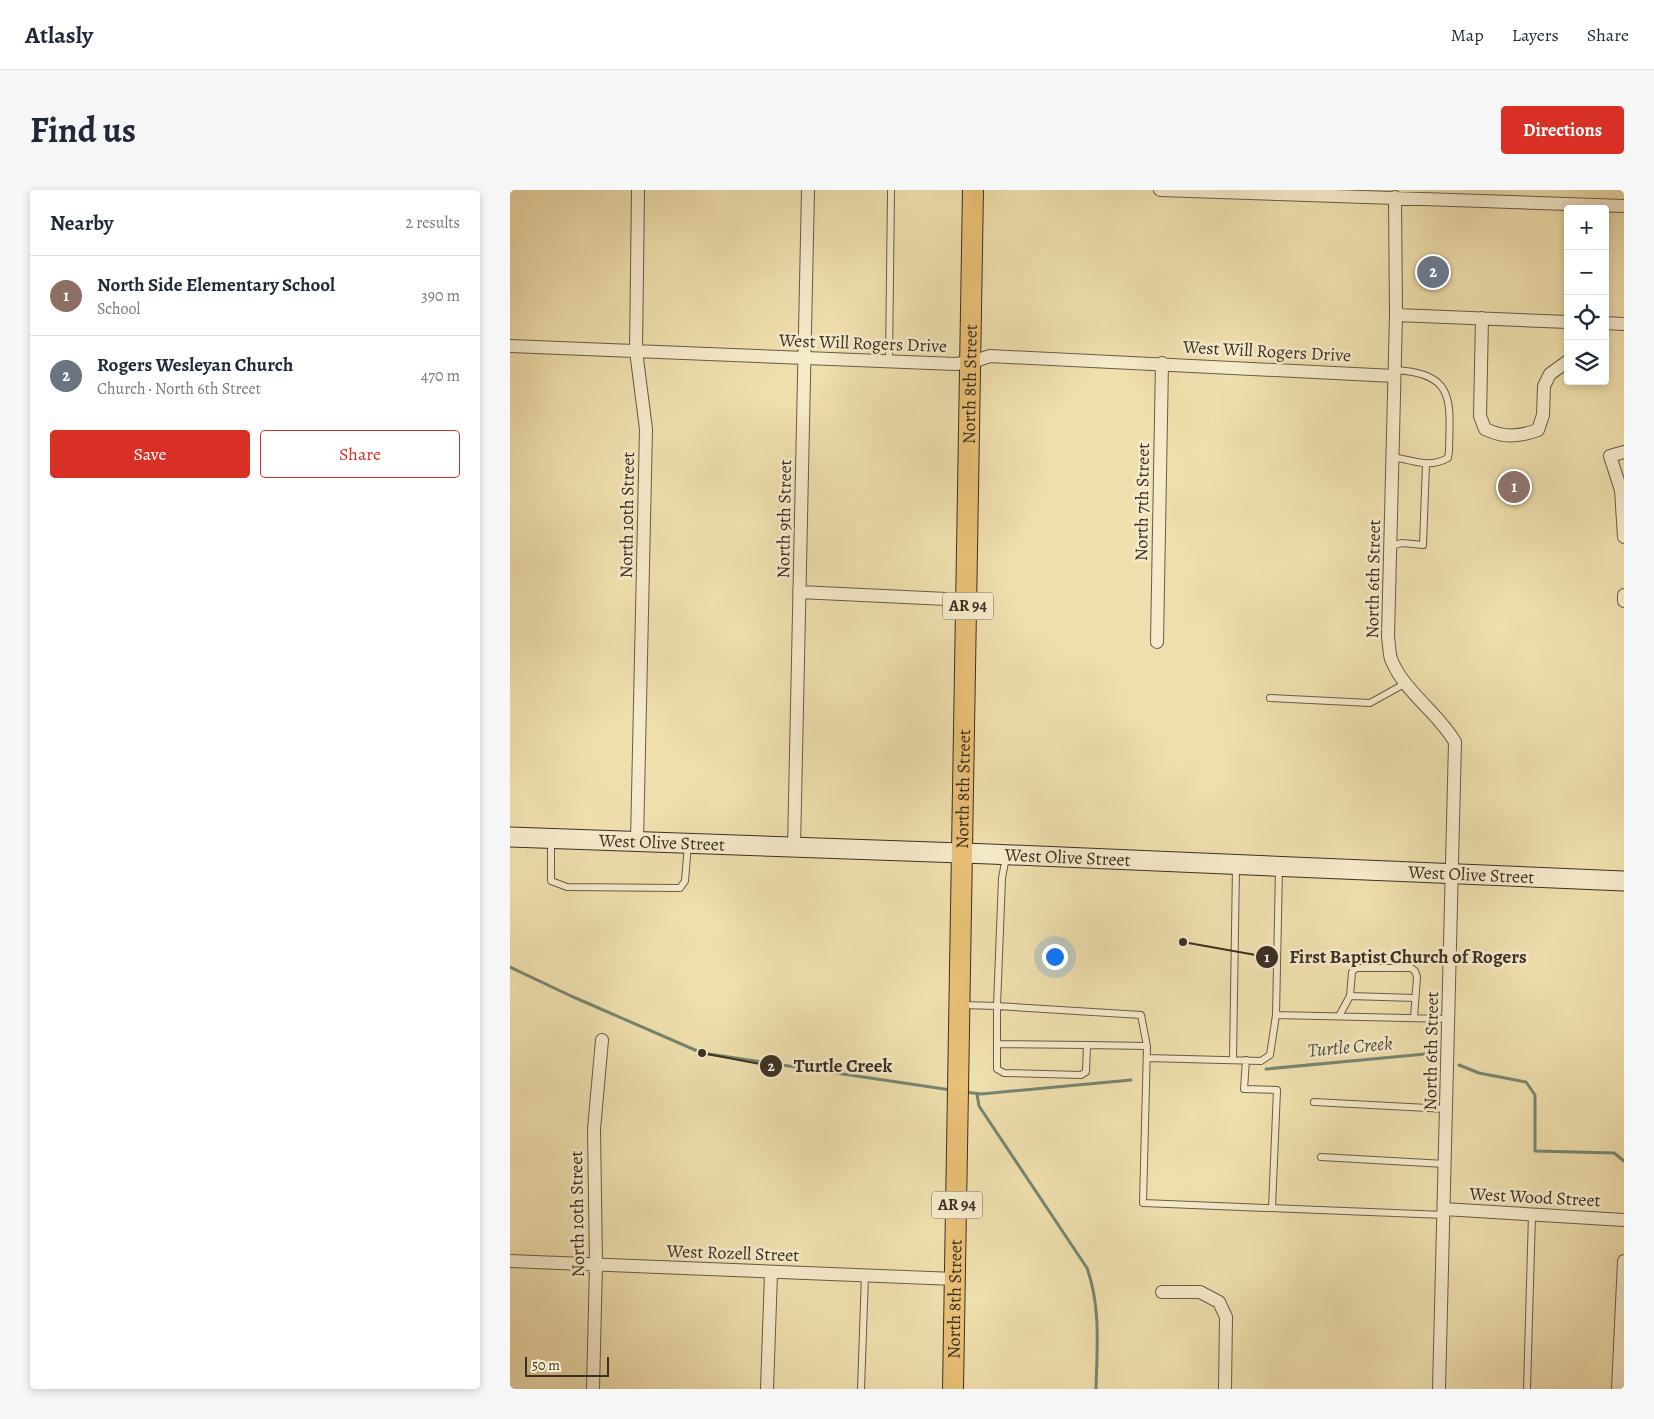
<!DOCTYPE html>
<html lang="en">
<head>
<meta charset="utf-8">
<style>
	body { margin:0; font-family:Alegreya,serif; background:#f6f6f7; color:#1f2937 }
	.controls { position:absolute; right:15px; top:15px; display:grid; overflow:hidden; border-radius:5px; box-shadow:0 2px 8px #0003 }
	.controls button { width:45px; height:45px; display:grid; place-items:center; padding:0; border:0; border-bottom:1px solid #e0e1e3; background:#fff; color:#1f2937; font:25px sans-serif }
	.scale { position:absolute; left:15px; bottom:12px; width:84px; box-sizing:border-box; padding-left:5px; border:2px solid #3b3026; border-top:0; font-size:14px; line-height:18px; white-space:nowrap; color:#3b3026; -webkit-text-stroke:4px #f5eaca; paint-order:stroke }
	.you { position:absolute; left:544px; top:766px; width:18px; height:18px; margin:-12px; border:4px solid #fff; border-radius:50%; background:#1a73e8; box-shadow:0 0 0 8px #1a73e833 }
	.badge { display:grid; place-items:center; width:32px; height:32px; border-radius:50%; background:#d93025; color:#fff; font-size:16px; font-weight:700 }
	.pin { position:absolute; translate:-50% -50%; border:2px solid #fff; box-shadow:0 1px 5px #0006 }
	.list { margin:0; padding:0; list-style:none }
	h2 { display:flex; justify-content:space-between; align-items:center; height:65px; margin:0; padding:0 20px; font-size:21px }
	h2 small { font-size:16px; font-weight:400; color:#747a83 }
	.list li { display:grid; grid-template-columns:32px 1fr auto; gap:15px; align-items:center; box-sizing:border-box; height:80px; padding:0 20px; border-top:1px solid #e0e1e3 }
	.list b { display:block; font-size:19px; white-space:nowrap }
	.list p { margin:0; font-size:16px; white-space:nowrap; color:#747a83 }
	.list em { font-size:16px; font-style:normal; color:#747a83 }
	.actions { display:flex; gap:10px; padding:15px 20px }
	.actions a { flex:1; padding:11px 0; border:1px solid #d93025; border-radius:5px; text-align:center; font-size:18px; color:#d93025 }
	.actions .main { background:#d93025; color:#fff }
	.icon { flex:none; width:28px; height:28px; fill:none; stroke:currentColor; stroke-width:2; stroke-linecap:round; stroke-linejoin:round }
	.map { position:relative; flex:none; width:1114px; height:1199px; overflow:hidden; border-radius:5px }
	header { display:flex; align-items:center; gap:30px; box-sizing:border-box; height:70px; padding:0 25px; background:#fff; border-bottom:1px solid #e0e1e3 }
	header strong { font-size:24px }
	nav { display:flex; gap:28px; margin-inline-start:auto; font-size:18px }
	.intro { display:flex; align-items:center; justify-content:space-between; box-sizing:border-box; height:120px; padding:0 30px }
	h1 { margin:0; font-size:35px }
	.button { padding:12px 22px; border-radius:5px; background:#d93025; color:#fff; font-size:18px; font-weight:700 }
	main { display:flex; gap:30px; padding:0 30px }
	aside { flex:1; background:#fff; border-radius:5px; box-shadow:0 2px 8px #0003 }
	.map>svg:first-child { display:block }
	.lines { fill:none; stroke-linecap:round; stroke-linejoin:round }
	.stream { stroke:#758572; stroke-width:3 }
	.service-casing { stroke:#685c48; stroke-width:8 }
	.minor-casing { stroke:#685c48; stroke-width:14 }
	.secondary-casing { stroke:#3b3026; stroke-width:21 }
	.primary-casing { stroke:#3b3026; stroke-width:22 }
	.service { stroke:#f5eaca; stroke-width:6 }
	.minor { stroke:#f5eaca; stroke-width:12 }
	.secondary { stroke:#f5eaca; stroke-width:19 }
	.primary { stroke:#e8c076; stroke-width:20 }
	.labels { text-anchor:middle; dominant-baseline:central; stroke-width:5; stroke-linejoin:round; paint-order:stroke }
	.shield { fill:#f5eaca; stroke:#736857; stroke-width:1 }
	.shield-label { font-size:16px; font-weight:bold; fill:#3b3026 }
	.street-label { font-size:18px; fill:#3b3026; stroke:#f5eaca }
	.water-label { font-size:19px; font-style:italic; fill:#4e4c3f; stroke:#f5eaca }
	.leader { fill:none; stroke:#3b3026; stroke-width:2 }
	.callout-dot { fill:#3b3026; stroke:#f5eaca; stroke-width:2 }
	.mark-label { font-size:15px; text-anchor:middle; font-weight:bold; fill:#fff }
	.callout-label { font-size:19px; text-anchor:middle; font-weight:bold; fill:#3b3026; stroke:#f5eaca; stroke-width:5; stroke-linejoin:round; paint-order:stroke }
</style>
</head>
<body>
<header>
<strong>Atlasly</strong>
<nav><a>Map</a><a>Layers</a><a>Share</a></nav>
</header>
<div class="intro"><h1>Find us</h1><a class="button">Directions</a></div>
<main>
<aside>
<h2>Nearby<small>2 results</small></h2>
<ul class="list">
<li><span class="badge" style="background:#8d6e63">1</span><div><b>North Side Elementary School</b><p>School</p></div><em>390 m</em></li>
<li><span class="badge" style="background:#6b7280">2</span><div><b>Rogers Wesleyan Church</b><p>Church · North 6th Street</p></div><em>470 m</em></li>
</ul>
<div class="actions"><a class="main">Save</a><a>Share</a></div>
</aside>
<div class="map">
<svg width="1114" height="1199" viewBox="0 0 1114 1199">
	<rect width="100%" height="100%" fill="#efdfad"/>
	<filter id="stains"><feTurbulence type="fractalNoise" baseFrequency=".004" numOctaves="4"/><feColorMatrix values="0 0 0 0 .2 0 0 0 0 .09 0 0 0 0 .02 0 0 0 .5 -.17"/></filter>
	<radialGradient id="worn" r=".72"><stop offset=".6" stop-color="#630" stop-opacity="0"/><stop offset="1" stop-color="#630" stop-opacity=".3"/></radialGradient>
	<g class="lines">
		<path class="stream" d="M 0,777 L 61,806 L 192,863 L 441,900
			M 949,875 L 969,883 L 1016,892 L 1025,905 L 1025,961 L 1104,963 L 1114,971
			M 756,879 L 926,863
			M 455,902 L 471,904 L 621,890
			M 467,904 L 469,916 L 577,1078 C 591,1117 587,1158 586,1199"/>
		<g class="service-casing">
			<path id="service" d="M 379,172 L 381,0
				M 882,267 C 904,270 918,279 938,268 L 939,261 C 940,211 946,183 884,180
				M 881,356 L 892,353 L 913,355 L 916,274
				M 760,508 L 860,513 L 896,493
				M 41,650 L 41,691 L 57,697 L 170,698 L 175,691 L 178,654
				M 840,806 L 905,808
				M 452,815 L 487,816 L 492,688 L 496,667
				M 766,825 L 939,829
				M 829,826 L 840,806 L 842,782 L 846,778 L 901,778 L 905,781 L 907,787 L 904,828
				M 487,854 L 577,855
				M 637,856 L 631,825 L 487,816 L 487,879 L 494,883 L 571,885 L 576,882 L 577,855 L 637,856 L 633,1013 L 934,1025
				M 637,868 L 751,871 L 760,865 L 766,825 L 769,678
				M 723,870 L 726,676
				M 736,870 L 734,899 L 767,900 L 762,1018
				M 804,912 L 937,919
				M 811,967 L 935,974
				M 351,1199 L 355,1085
				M 1017,1199 L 1022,1024"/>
		</g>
		<g class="minor-casing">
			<path id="minor" d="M 650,0 L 1114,16
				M 885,7 L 886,125 L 878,446 C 879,453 879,462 881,469 C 894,502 928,522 945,552 L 929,1199
				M 886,125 L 1058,132
				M 972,128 L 970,226 L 975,239 C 994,248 1008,247 1028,240 L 1033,225 L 1034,196 L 1040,184 L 1058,171
				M 1095,133 L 1114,134
				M 0,156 L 445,174 L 462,172 L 480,166 L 884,186
				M 1114,262 L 1100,266 L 1111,300 L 1114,347
				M 289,402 L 458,410
				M 1114,405 L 1114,411
				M 647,452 L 652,173
				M 127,651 L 136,239 L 126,161 L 128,0
				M 284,658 L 298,0
				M 934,1019 L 1114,1030
				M 0,1071 L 445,1089
				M 652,1102 L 690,1102 L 709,1112 L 716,1127 L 715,1199
				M 83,1199 L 86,1075 L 84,939 L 92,850
				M 257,1199 L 261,1083
				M 1108,1199 L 1114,1071"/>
		</g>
		<g class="secondary-casing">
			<g id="secondary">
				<path id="s1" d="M 0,647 L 480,664 L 1114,691"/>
			</g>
		</g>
		<g class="primary-casing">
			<g id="primary">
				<path id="s2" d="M 443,1199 L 463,0"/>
			</g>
		</g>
		<use href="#service" class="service"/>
		<use href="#minor" class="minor"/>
		<use href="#secondary" class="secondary"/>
		<use href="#primary" class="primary"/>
	</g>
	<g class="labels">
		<g class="shield">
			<rect x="433" y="402.5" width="50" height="27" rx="4"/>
			<rect x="422" y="1001.5" width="50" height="27" rx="4"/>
		</g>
		<g class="shield-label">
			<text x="458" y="416">AR 94</text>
			<text x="447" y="1015">AR 94</text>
		</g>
		<g class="street-label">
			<text transform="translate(353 153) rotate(2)">West Will Rogers Drive</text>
			<text transform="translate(757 161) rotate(3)">West Will Rogers Drive</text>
			<text stroke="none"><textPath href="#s2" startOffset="1005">North 8th Street</textPath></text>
			<text transform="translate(632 312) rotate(-89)">North 7th Street</text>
			<text transform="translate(117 325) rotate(-89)">North 10th Street</text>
			<text transform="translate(274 329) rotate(-89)">North 9th Street</text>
			<text transform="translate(863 389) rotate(-89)">North 6th Street</text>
			<text stroke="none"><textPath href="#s2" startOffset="600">North 8th Street</textPath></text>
			<text stroke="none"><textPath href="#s1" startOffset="152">West Olive Street</textPath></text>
			<text stroke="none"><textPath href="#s1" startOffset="558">West Olive Street</textPath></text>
			<text stroke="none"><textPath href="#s1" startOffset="962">West Olive Street</textPath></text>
			<text transform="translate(921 861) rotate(-89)">North 6th Street</text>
			<text transform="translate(1025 1007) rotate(3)">West Wood Street</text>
			<text transform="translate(67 1024) rotate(-91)">North 10th Street</text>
			<text transform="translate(223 1063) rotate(2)">West Rozell Street</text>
			<text stroke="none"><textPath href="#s2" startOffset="90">North 8th Street</textPath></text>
		</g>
		<g class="water-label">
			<text transform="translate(840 857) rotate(-5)">Turtle Creek</text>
		</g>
	</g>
	<path class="leader" d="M673 752L757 767M192 863L261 876"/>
	<g class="callout-dot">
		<circle cx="673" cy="752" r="5"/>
		<circle cx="192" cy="863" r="5"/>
		<circle cx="757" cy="767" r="12"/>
		<circle cx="261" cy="876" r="12"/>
	</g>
	<g class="mark-label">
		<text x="757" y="772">1</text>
		<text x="261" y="881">2</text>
	</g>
	<g class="callout-label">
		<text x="898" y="773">First Baptist Church of Rogers</text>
		<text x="333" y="882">Turtle Creek</text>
	</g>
	<rect width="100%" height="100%" filter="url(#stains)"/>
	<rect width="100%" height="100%" fill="url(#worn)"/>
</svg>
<div class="controls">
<button>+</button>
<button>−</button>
<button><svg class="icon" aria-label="locate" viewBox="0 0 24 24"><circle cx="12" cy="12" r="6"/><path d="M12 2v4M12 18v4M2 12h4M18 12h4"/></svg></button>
<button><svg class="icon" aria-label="layers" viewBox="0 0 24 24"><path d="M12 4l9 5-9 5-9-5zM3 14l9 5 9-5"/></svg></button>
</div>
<div class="scale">50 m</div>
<div class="you"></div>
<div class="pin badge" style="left:1004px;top:297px;background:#8d6e63">1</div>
<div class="pin badge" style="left:923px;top:82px;background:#6b7280">2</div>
</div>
</main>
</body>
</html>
